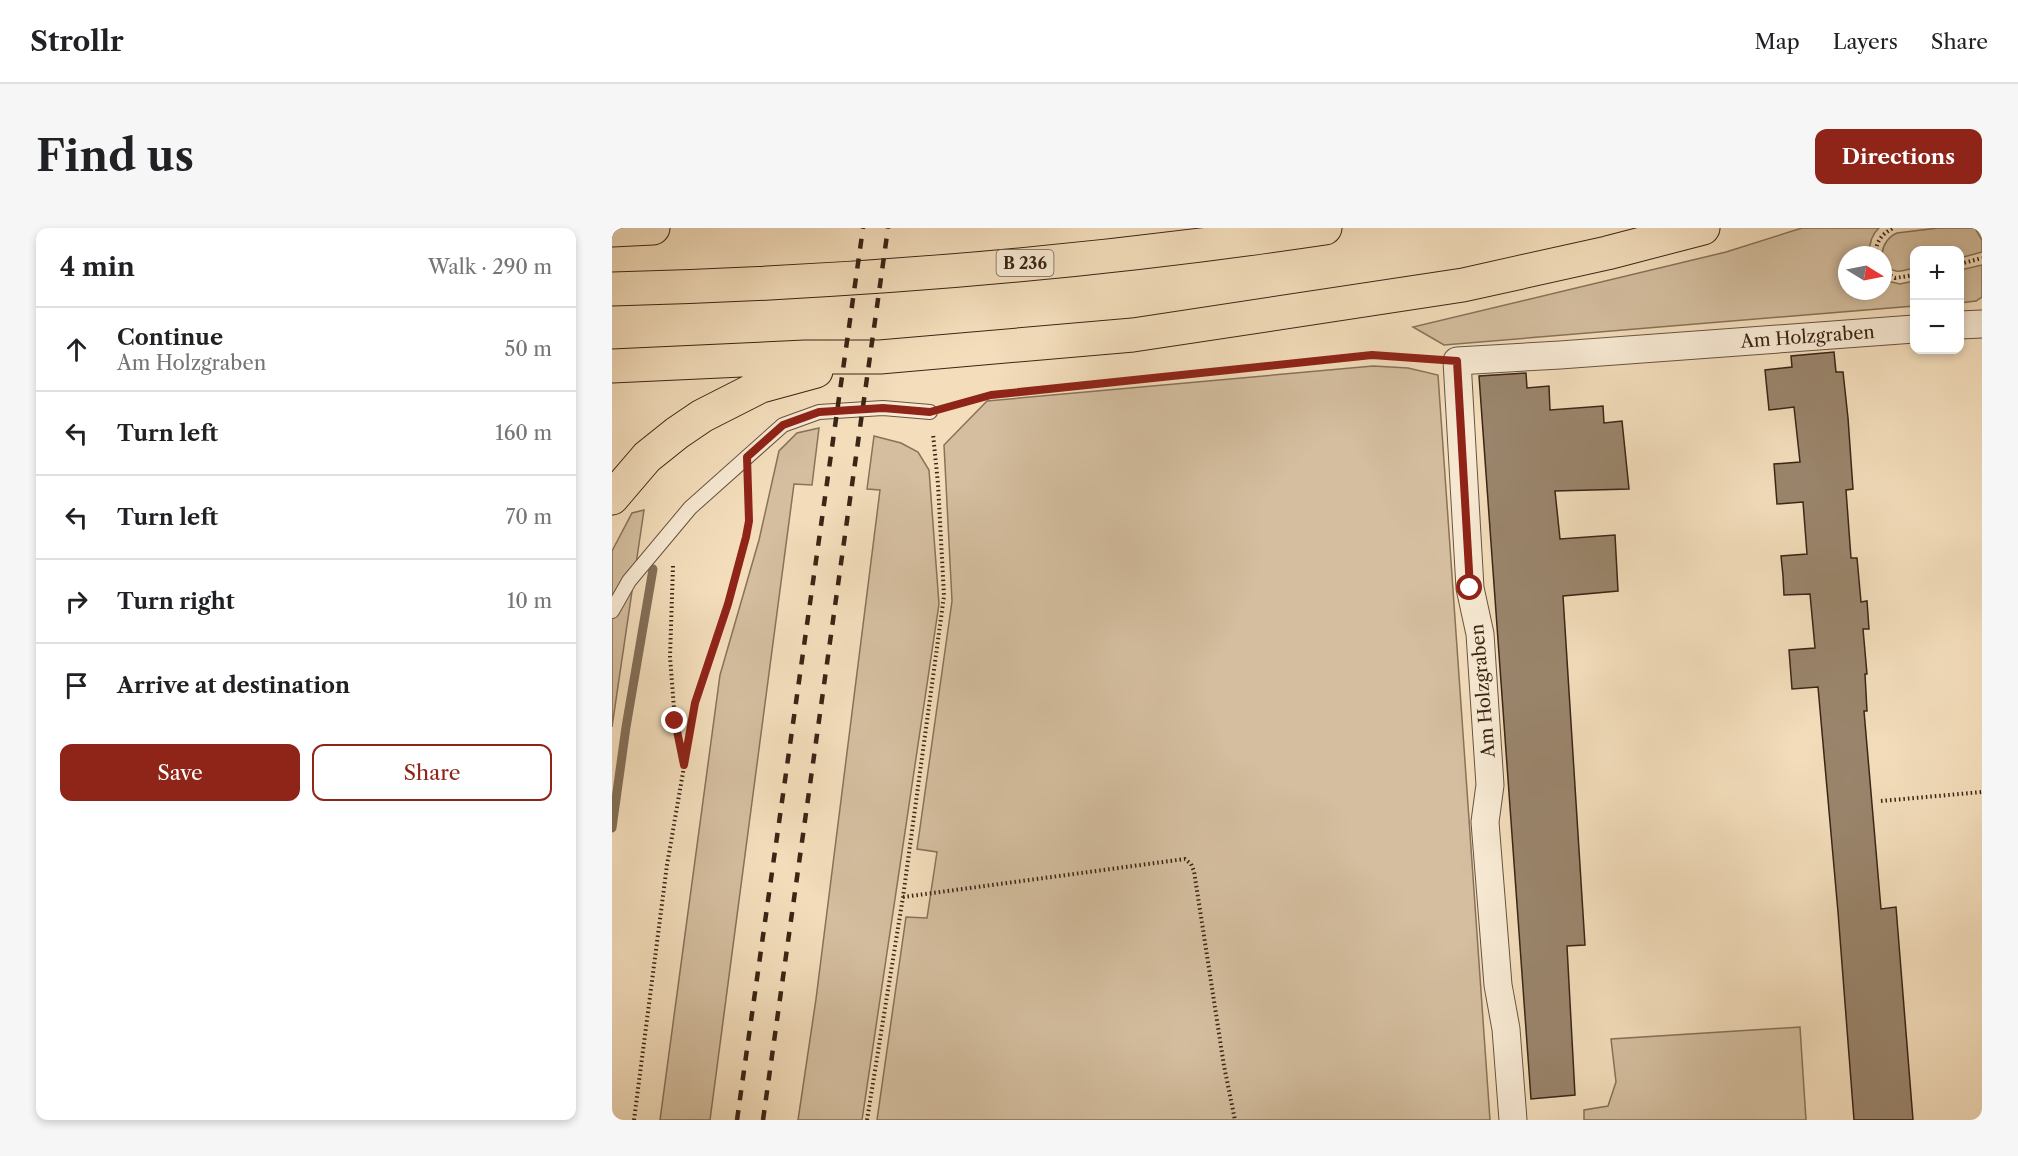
<!DOCTYPE html>
<html lang="en">
<head>
<meta charset="utf-8">
<style>
	body { margin:0; font-family:"Libre Caslon Text",serif; background:#f6f6f6; color:#202124 }
	.controls { position:absolute; right:18px; top:18px; display:grid; overflow:hidden; border-radius:12px; box-shadow:0 3px 9px #0003 }
	.controls button { width:54px; height:54px; display:grid; place-items:center; padding:0; border:0; border-bottom:2px solid #e0e0e0; background:#fff; color:#202124; font:30px sans-serif }
	.compass { position:absolute; left:1226px; top:18px; width:54px; height:54px; border-radius:50%; background:#fff; box-shadow:0 3px 9px #0003; rotate:100deg }
	.stop { position:absolute; width:18px; height:18px; margin:-14px; border:4px solid #8f2418; border-radius:50%; background:#fff }
	.stop.end { background:#8f2418; border-color:#fff; box-shadow:0 2px 6px #0008 }
	.list { margin:0; padding:0; list-style:none }
	h2 { display:flex; justify-content:space-between; align-items:center; height:78px; margin:0; padding:0 24px; font-size:26px }
	h2 small { font-size:20px; font-weight:400; color:#757577 }
	.list li { display:grid; grid-template-columns:39px 1fr auto; gap:18px; align-items:center; box-sizing:border-box; height:84px; padding:0 24px; border-top:2px solid #e0e0e0 }
	.list b { display:block; font-size:22px; white-space:nowrap }
	.list p { margin:0; font-size:20px; white-space:nowrap; color:#757577 }
	.list em { font-size:20px; font-style:normal; color:#757577 }
	.actions { display:flex; gap:12px; padding:18px 24px }
	.actions a { flex:1; padding:14px 0; border:2px solid #8f2418; border-radius:12px; text-align:center; font-size:21px; color:#8f2418 }
	.actions .main { background:#8f2418; color:#fff }
	.icon { flex:none; width:33px; height:33px; fill:none; stroke:currentColor; stroke-width:2; stroke-linecap:round; stroke-linejoin:round }
	.map { position:relative; flex:none; width:1370px; height:892px; overflow:hidden; border-radius:12px }
	header { display:flex; align-items:center; gap:36px; box-sizing:border-box; height:84px; padding:0 30px; background:#fff; border-bottom:2px solid #e0e0e0 }
	header strong { font-size:28px }
	nav { display:flex; gap:33px; margin-inline-start:auto; font-size:21px }
	.intro { display:flex; align-items:center; justify-content:space-between; box-sizing:border-box; height:144px; padding:0 36px }
	h1 { margin:0; font-size:42px }
	.button { padding:15px 27px; border-radius:12px; background:#8f2418; color:#fff; font-size:21px; font-weight:700 }
	main { display:flex; gap:36px; padding:0 36px }
	aside { flex:1; background:#fff; border-radius:12px; box-shadow:0 3px 9px #0003 }
	.map>svg:first-child { display:block }
	.green { fill:#d4be9f; stroke:#87725a; stroke-width:1.5 }
	.lines { fill:none; stroke-linecap:round; stroke-linejoin:round }
	.stream { stroke:#836f57; stroke-width:9 }
	.building { fill:#9a856c; stroke:#3a2616; stroke-width:1.5 }
	.service-casing { stroke:#68543f; stroke-width:16 }
	.minor-casing { stroke:#68543f; stroke-width:29 }
	.trunk-casing { stroke:#3a2616; stroke-width:35 }
	.path { stroke:#3a2616; stroke-width:4; stroke-dasharray:1.5 3; stroke-linecap:butt }
	.service { stroke:#f7e9d3; stroke-width:14 }
	.minor { stroke:#f7e9d3; stroke-width:27 }
	.trunk { stroke:#f3ddbb; stroke-width:33 }
	.rail { stroke:#3a2616; stroke-width:4.5; stroke-dasharray:10 10; stroke-linecap:butt }
	.route { stroke:#8f2418; stroke-width:8 }
	.labels { text-anchor:middle; dominant-baseline:central; stroke-width:4.5; stroke-linejoin:round; paint-order:stroke }
	.shield { fill:#f7e9d3; stroke:#73604f; stroke-width:1.5 }
	.shield-label { font-size:16px; font-weight:bold; fill:#3a2616 }
	.street-label { font-size:18px; fill:#3a2616; stroke:#f7e9d3 }
</style>
</head>
<body>
<header>
<strong>Strollr</strong>
<nav><a>Map</a><a>Layers</a><a>Share</a></nav>
</header>
<div class="intro"><h1>Find us</h1><a class="button">Directions</a></div>
<main>
<aside>
<h2>4 min<small>Walk · 290 m</small></h2>
<ul class="list">
<li><svg class="icon" aria-label="ahead" viewBox="0 0 24 24"><path d="M12 20V5M6 11l6-6 6 6"/></svg><div><b>Continue</b><p>Am Holzgraben</p></div><em>50 m</em></li>
<li><svg class="icon" aria-label="left" viewBox="0 0 24 24"><path d="M17 20v-9H6M10 6l-5 5 5 5"/></svg><div><b>Turn left</b></div><em>160 m</em></li>
<li><svg class="icon" aria-label="left" viewBox="0 0 24 24"><path d="M17 20v-9H6M10 6l-5 5 5 5"/></svg><div><b>Turn left</b></div><em>70 m</em></li>
<li><svg class="icon" aria-label="right" viewBox="0 0 24 24"><path d="M7 20v-9h11M14 6l5 5-5 5"/></svg><div><b>Turn right</b></div><em>10 m</em></li>
<li><svg class="icon" aria-label="arrive" viewBox="0 0 24 24"><path d="M6 21V4h12l-3 4 3 4H6"/></svg><div><b>Arrive at destination</b></div></li>
</ul>
<div class="actions"><a class="main">Save</a><a>Share</a></div>
</aside>
<div class="map">
<svg width="1370" height="892" viewBox="0 0 1370 892">
	<rect width="100%" height="100%" fill="#f3ddbb"/>
	<filter id="stains"><feTurbulence type="fractalNoise" baseFrequency=".00333" numOctaves="4"/><feColorMatrix values="0 0 0 0 .2 0 0 0 0 .09 0 0 0 0 .02 0 0 0 .5 -.17"/></filter>
	<radialGradient id="worn" r=".72"><stop offset=".6" stop-color="#630" stop-opacity="0"/><stop offset="1" stop-color="#630" stop-opacity=".3"/></radialGradient>
	<path class="green" d="M 1190,0 L 1267,0 C 1259,7 1257,16 1257,27 L 1235,27 L 1235,63 L 1271,63 L 1271,52 L 1288,56 L 1302,53 L 1302,78 L 832,117 L 801,99 L 1114,24 Z
		M 1326,0 L 1363,0 L 1370,12 L 1370,24 L 1348,30 L 1348,22 L 1302,22 L 1302,40 C 1296,41 1290,44 1284,43 C 1263,38 1268,12 1285,5 Z
		M 1370,37 L 1370,69 L 1364,73 L 1348,75 L 1348,42 Z
		M 761,138 L 796,140 L 826,147 L 878,892 L 265,892 L 294,689 L 315,690 L 325,624 L 305,621 L 340,373 L 332,217 L 375,173 Z
		M 207,200 L 200,257 L 182,256 L 98,892 L 48,892 L 108,447 L 147,312 L 167,223 L 185,205 Z
		M 262,208 L 289,215 L 306,224 L 317,242 L 327,376 L 250,892 L 186,892 L 204,771 L 268,262 L 255,261 Z
		M 32,282 L 0,499 L 0,323 L 20,285 Z
		M 1188,799 L 1194,892 L 972,892 L 972,882 L 996,878 L 1004,854 L 999,811 Z"/>
	<g class="lines">
		<path class="stream" d="M 0,600 L 14,499 L 41,341"/>
	</g>
	<path class="building" d="M 1222,124 L 1224,144 L 1231,144 L 1236,190 L 1241,261 L 1234,262 L 1239,330 L 1245,330 L 1249,374 L 1255,373 L 1257,401 L 1251,401 L 1255,446 L 1253,446 L 1255,483 L 1252,483 L 1269,681 L 1284,679 L 1301,892 L 1242,892 L 1226,684 L 1206,459 L 1180,461 L 1177,422 L 1203,420 L 1198,366 L 1172,367 L 1171,348 L 1169,328 L 1195,326 L 1191,274 L 1165,276 L 1162,236 L 1188,234 L 1182,179 L 1157,182 L 1153,142 L 1180,139 L 1179,128 Z
		M 914,145 L 915,160 L 937,158 L 938,182 L 991,178 L 992,195 L 1010,193 L 1017,261 L 943,263 L 948,311 L 1003,307 L 1006,363 L 951,368 L 973,717 L 955,718 L 963,867 L 919,871 L 867,148 Z"/>
	<g class="lines">
		<g class="service-casing">
			<path id="service" d="M 0,383 L 17,353 L 78,280 L 171,197 L 207,184 L 271,180 L 318,184"/>
		</g>
		<g class="minor-casing">
			<g id="minor">
				<path d="M 1348,97 L 1370,96"/>
				<path id="s1" d="M 901,892 L 894,801 L 886,757 L 873,594 L 878,557 L 868,406 L 858,360 L 845,133 L 948,127 L 1302,101"/>
			</g>
		</g>
		<g class="trunk-casing">
			<path id="trunk" d="M 0,2 L 41,0
				M 0,61 C 238,55 477,35 713,0
				M 0,138 L 193,129 L 268,129 L 521,107 L 851,57 L 995,25 L 1091,0
				M 0,270 L 35,229 L 65,205 L 90,188 L 149,158 L 204,143"/>
		</g>
		<path class="path" d="M 1264,27 C 1263,14 1270,6 1281,0
			M 1348,36 L 1370,30
			M 1271,43 L 1283,50 L 1302,47
			M 340,178 L 379,167 L 760,127 L 817,132
			M 61,338 L 58,429 L 63,493 L 71,533
			M 1269,573 L 1370,564
			M 291,669 L 573,631 L 579,636 L 582,643 L 612,838 L 623,892
			M 22,892 L 55,637 L 83,475 L 116,376 L 134,309 L 137,293 L 136,259
			M 255,892 L 291,669 L 332,368 L 326,256 L 321,206"/>
		<use href="#service" class="service"/>
		<use href="#minor" class="minor"/>
		<use href="#trunk" class="trunk"/>
		<path class="rail" d="M 125,892 L 251,0
			M 151,892 L 276,0"/>
	</g>
	<g class="lines">
		<path class="route" d="M 63,493 L 72,537 L 83,475 L 116,376 L 134,309 L 137,293 L 135,229 L 171,197 L 207,184 L 271,180 L 318,184 L 379,167 L 760,127 L 845,133 L 858,360"/>
	</g>
	<g class="labels">
		<rect class="shield" x="384.5" y="22" width="57" height="26" rx="4.5"/>
		<g class="shield-label">
			<text x="413" y="35">B 236</text>
		</g>
		<g class="street-label">
			<text stroke="none"><textPath href="#s1" startOffset="1114">Am Holzgraben</textPath></text>
			<text transform="translate(871 463) rotate(-95)">Am Holzgraben</text>
		</g>
	</g>
	<rect width="100%" height="100%" filter="url(#stains)"/>
	<rect width="100%" height="100%" fill="url(#worn)"/>
</svg>
<div class="controls">
<button>+</button>
<button>−</button>
</div>
<svg class="compass" viewBox="-18 -18 36 36"><path d="M0-13l5 13h-10z" fill="#e53935"/><path d="M0 13l5-13h-10z" fill="#757577"/></svg>
<div class="stop" style="left:858px;top:360px"></div>
<div class="stop end" style="left:63px;top:493px"></div>
</div>
</main>
</body>
</html>
